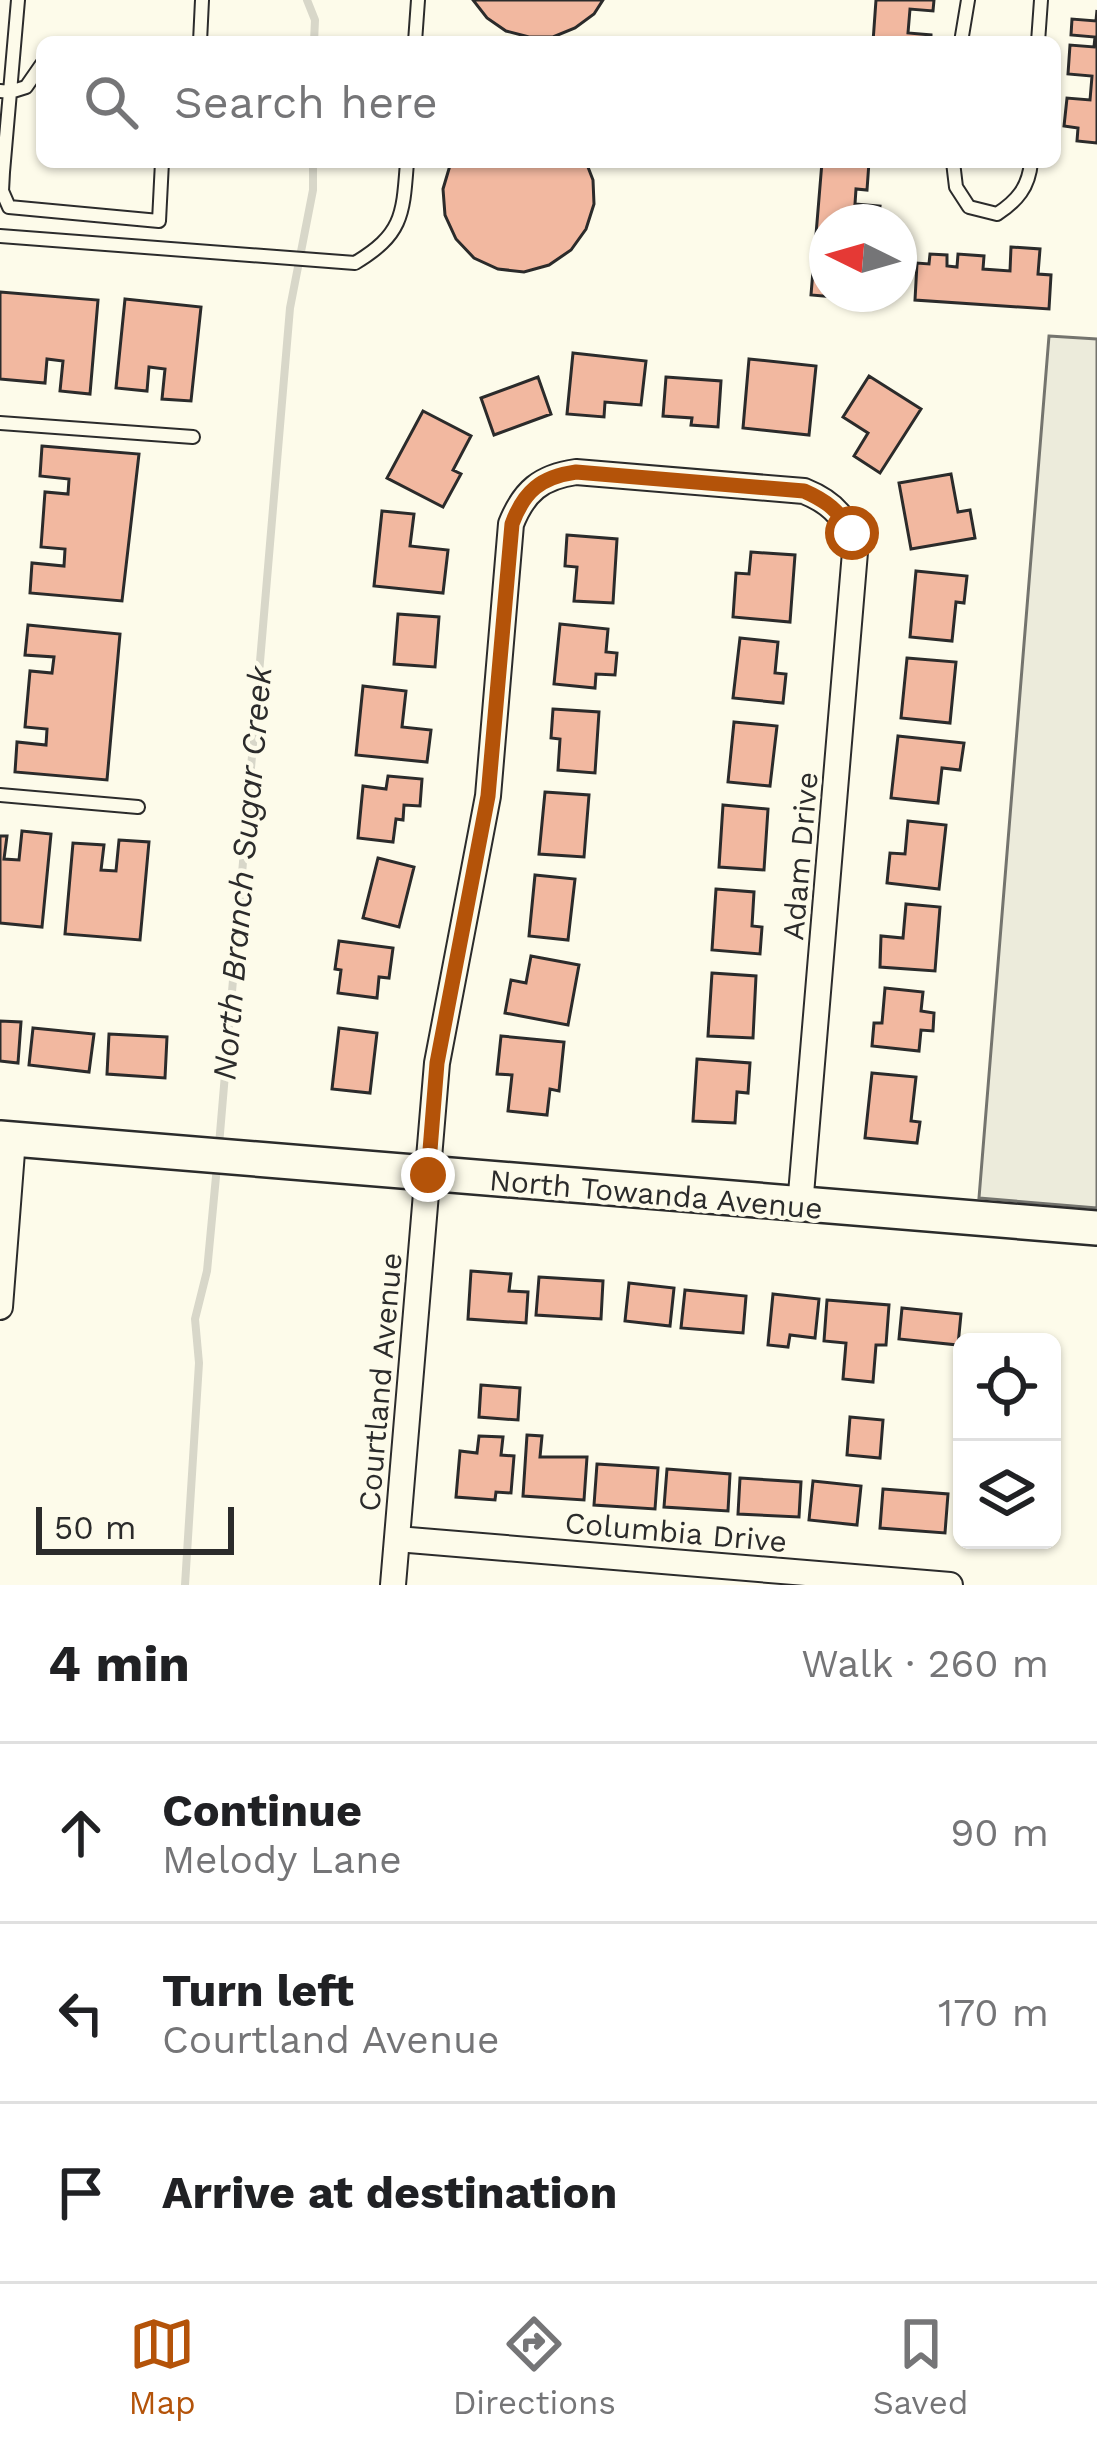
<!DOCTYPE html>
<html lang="en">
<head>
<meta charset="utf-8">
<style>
	body { margin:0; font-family:"Work Sans",sans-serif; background:#f6f6f6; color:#202124 }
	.controls { position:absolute; right:36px; bottom:36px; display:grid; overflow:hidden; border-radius:18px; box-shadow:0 3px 9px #0004 }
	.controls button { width:108px; height:108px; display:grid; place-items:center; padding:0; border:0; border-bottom:3px solid #e0e0e0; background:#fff; color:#202124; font:60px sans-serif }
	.compass { position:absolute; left:809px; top:204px; width:108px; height:108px; border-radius:50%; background:#fff; box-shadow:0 3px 9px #0004; rotate:275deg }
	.scale { position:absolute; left:36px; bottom:30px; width:198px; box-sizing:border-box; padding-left:12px; border:6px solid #2b2b2b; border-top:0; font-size:33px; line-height:42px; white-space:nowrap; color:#2b2b2b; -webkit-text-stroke:9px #fdfbea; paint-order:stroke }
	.stop { position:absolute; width:36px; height:36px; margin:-27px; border:9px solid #b45309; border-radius:50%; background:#fff }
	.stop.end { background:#b45309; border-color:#fff; box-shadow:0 3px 12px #0008 }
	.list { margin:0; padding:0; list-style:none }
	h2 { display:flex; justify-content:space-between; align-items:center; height:156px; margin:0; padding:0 48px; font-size:51px }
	h2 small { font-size:39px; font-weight:400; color:#757577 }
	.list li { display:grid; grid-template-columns:78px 1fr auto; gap:36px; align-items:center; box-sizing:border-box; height:180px; padding:0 48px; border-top:3px solid #e0e0e0 }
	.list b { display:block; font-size:45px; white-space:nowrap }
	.list p { margin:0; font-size:39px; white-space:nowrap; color:#757577 }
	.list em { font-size:39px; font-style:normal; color:#757577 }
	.icon { flex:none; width:66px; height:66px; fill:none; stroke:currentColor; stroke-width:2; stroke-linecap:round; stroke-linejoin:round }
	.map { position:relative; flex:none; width:1097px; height:1585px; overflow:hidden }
	.search { position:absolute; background:#fff; box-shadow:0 3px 9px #0004; left:36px; right:36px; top:36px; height:132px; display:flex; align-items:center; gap:30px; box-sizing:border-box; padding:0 42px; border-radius:18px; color:#757577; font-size:45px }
	.sheet { height:696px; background:#fff }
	nav { display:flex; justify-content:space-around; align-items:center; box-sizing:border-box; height:168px; border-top:3px solid #e0e0e0; background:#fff; font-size:33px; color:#757577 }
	nav a { display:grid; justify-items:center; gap:6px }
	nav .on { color:#b45309 }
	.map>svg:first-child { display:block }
	.green { fill:#ecebdb; stroke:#74746e; stroke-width:3 }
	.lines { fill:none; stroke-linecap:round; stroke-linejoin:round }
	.stream { stroke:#d8d7c9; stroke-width:8 }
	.building { fill:#f2b8a0; stroke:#2b2b2b; stroke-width:3 }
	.lane-casing { stroke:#2b2b2b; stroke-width:16 }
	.street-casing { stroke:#2b2b2b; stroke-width:28 }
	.secondary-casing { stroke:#2b2b2b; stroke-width:38 }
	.lane { stroke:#fdfbea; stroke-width:12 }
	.street { stroke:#fdfbea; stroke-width:24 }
	.secondary { stroke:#fdfbea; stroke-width:33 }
	.route { stroke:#b45309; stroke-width:15 }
	.labels { text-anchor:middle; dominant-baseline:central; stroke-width:9; stroke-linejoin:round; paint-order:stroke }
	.street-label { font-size:30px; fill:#2b2b2b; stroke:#fdfbea }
	.water-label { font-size:33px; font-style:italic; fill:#2b2b2b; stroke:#fdfbea }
</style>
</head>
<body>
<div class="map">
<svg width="1097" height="1585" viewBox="0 0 1097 1585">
	<rect width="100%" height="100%" fill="#fdfbea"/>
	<path class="green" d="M 1049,336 L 1097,339 L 1097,1208 L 979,1198 Z"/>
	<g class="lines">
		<path class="stream" d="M 307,0 L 315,20 L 314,42
			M 219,1145 L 290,308 L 313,190 L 313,162
			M 185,1585 L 199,1363 L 195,1319 L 207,1271 L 217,1166"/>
	</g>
	<path class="building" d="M 473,0 L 603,0 L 594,14 L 575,28 L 553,37 L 529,37 L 506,31 L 487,18 Z
		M 876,0 L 934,0 L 933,11 L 910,9 L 908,33 L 931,35 L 931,42 L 873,42 Z
		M 1097,10 L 1097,143 L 1077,141 L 1078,128 L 1064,126 L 1067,98 L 1090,100 L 1092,76 L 1068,74 L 1070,45 L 1094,47 L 1095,37 L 1071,35 L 1072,19 L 1096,21 Z
		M 451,162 L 586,162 L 593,180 L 594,204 L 586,229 L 571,250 L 549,265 L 524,272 L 498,269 L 474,258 L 456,239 L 445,215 L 443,189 Z
		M 822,162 L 869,162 L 867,190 L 856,189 L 855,204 L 880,206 L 878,222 L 827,222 L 827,294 L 847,294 L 847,298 L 811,295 Z
		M 1011,247 L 1040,249 L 1038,274 L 1051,275 L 1049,309 L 915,300 L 917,263 L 929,264 L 930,254 L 947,255 L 947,266 L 957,267 L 958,254 L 984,256 L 983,269 L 1010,271 Z
		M 0,292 L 98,300 L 90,394 L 60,391 L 63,361 L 47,359 L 45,383 L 0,379 Z
		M 125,299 L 201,307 L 191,401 L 162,399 L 165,369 L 149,367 L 147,391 L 116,388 Z
		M 573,353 L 646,361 L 641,405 L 605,402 L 604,417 L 567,414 Z
		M 749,359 L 816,366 L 809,435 L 743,428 Z
		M 869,376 L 921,409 L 880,473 L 854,456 L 868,433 L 843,417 Z
		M 538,377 L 551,414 L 494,435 L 481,398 Z
		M 666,377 L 721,381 L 718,427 L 691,425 L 692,418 L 663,416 Z
		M 423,411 L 471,436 L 453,470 L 461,474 L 443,507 L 387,478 Z
		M 42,446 L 139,454 L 122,601 L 30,593 L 32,563 L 64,566 L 65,549 L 41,547 L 45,492 L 68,494 L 69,479 L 40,476 Z
		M 951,474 L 958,512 L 970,510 L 975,538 L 911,549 L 899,483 Z
		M 382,511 L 414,514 L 410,546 L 448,550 L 443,593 L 374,586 Z
		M 567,535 L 617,539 L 613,603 L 574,601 L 577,567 L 565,566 Z
		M 751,552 L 795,555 L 790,622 L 733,617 L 736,573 L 749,574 Z
		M 916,571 L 967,576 L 964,603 L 956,602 L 952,641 L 910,637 Z
		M 398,614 L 439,617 L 435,667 L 394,664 Z
		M 560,624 L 608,629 L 606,652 L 617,653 L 615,675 L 596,674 L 595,688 L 554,684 Z
		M 28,625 L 120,634 L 107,780 L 15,772 L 17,742 L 46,745 L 47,729 L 25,727 L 30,671 L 52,673 L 54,657 L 25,655 Z
		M 740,638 L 778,642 L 775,673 L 786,674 L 783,703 L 733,698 Z
		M 907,658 L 956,662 L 950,723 L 901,718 Z
		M 363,686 L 406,691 L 402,727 L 431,730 L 427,762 L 356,755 Z
		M 553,709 L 599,712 L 595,773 L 558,770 L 560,739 L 551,738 Z
		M 734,722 L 777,726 L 770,786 L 728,782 Z
		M 898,736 L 964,743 L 960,770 L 942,768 L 938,803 L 891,798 Z
		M 388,776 L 422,779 L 420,806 L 404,805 L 403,820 L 396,819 L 393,842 L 358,838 L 363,786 L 386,789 Z
		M 545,792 L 589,795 L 584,857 L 539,854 Z
		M 723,805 L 768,809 L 764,870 L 719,867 Z
		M 908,821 L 946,825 L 939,889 L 887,883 L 890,853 L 905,854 Z
		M 22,831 L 51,834 L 42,927 L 0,923 L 0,836 L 7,836 L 4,859 L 19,860 Z
		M 119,840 L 149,842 L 140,940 L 65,934 L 73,843 L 104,845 L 101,870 L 116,871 Z
		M 378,858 L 414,867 L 399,927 L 363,918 Z
		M 535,875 L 575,879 L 568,940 L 529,936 Z
		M 716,889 L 754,892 L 752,926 L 762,927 L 760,954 L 712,950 Z
		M 906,904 L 940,907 L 935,971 L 880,967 L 881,936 L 903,938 Z
		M 339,941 L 393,948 L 389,978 L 379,977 L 377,998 L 338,993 L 341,970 L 335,969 Z
		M 531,956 L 579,965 L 568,1025 L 505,1013 L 511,980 L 526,983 Z
		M 712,973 L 756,976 L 753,1038 L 708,1036 Z
		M 885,988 L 923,992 L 921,1011 L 934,1013 L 933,1031 L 921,1030 L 919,1051 L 872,1046 L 874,1023 L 882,1023 Z
		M 0,1021 L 21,1022 L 18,1063 L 0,1061 Z
		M 33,1028 L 94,1034 L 89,1072 L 29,1065 Z
		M 339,1028 L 377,1033 L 370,1093 L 332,1089 Z
		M 109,1034 L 167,1037 L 165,1078 L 107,1074 Z
		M 501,1036 L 564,1042 L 559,1091 L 550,1089 L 547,1115 L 508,1111 L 512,1075 L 497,1074 Z
		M 697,1059 L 750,1063 L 748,1093 L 737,1092 L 735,1123 L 693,1121 Z
		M 872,1073 L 916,1077 L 911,1121 L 920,1122 L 917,1143 L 865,1138 Z
		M 471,1271 L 511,1274 L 509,1291 L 528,1292 L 526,1323 L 468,1319 Z
		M 539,1277 L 603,1281 L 601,1319 L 536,1315 Z
		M 629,1283 L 674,1288 L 670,1326 L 625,1321 Z
		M 685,1290 L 746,1296 L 743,1333 L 681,1328 Z
		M 773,1294 L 819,1299 L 815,1338 L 790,1335 L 788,1347 L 768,1345 Z
		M 827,1300 L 889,1305 L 886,1345 L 876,1345 L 873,1382 L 843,1379 L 846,1343 L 824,1341 Z
		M 902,1308 L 961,1314 L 958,1345 L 899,1339 Z
		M 481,1385 L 520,1388 L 518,1420 L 479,1417 Z
		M 850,1417 L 883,1420 L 880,1458 L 847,1455 Z
		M 527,1435 L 542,1436 L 540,1457 L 587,1457 L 584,1500 L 523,1496 Z
		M 479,1436 L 503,1437 L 501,1455 L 514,1456 L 511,1493 L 496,1492 L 495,1500 L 456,1497 L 460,1451 L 477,1453 Z
		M 597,1464 L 658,1468 L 655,1509 L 594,1505 Z
		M 667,1469 L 730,1474 L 728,1511 L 664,1507 Z
		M 740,1478 L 801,1482 L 799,1517 L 738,1514 Z
		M 813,1481 L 861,1486 L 857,1525 L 809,1520 Z
		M 883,1489 L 948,1494 L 945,1533 L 880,1528 Z"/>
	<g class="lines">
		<g class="lane-casing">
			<path id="lane" d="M 200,42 L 202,0
				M 415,42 L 418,0
				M 961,42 L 968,0
				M 1038,42 L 1041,0
				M 0,91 L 10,92 L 18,0
				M 953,162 L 956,187 L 969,207 L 997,214 C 1017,201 1029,187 1031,162
				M 0,172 L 3,172 L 10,92 L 26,87 L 42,64
				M 3,172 L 2,191 L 9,207 L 159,221 L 162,162
				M 0,236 L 355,263 C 403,234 403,215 407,162
				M 0,423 L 193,437
				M 0,795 L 138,807"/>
		</g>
		<g class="street-casing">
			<path id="street" d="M 0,1307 L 13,1139
				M 397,1539 L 950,1585
				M 393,1585 L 437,1063 L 488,796 L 511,524 C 524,491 541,477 576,472 L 804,491 C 834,503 849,520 855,552 L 800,1206"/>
		</g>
		<g class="secondary-casing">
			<path id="secondary" d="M 0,1138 L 1097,1228"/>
		</g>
		<use href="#lane" class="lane"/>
		<use href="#street" class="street"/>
		<use href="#secondary" class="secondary"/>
	</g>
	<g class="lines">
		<path class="route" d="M 428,1175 L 437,1063 L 488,796 L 512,524 C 524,491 541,477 576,472 L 804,491 C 827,501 839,511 852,533"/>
	</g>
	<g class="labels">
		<g class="street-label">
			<text transform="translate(800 856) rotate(-85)">Adam Drive</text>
			<text transform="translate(656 1194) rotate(5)">North Towanda Avenue</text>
			<text transform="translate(380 1382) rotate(-85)">Courtland Avenue</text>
			<text transform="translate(676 1532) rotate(5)">Columbia Drive</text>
		</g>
		<g class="water-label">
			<text transform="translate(242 873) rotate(-85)">North Branch Sugar Creek</text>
		</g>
	</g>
</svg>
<div class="controls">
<button><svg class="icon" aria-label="locate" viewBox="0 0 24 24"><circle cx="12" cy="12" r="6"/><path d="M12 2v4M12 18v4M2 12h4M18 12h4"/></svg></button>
<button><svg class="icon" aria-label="layers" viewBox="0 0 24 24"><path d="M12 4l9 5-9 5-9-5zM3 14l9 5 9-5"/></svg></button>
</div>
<svg class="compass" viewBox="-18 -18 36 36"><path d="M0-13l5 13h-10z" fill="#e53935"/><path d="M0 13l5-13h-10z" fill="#757577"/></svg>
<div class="scale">50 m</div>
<div class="stop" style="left:852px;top:533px"></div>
<div class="stop end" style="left:428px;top:1175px"></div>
<div class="search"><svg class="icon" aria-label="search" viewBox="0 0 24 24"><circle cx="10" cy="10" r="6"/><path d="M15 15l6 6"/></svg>Search here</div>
</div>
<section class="sheet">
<h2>4 min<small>Walk · 260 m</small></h2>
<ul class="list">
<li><svg class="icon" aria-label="ahead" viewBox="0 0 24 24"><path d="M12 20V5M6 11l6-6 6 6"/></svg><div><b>Continue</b><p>Melody Lane</p></div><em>90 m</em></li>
<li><svg class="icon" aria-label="left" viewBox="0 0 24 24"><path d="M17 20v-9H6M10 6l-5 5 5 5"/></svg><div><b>Turn left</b><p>Courtland Avenue</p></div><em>170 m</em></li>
<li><svg class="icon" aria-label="arrive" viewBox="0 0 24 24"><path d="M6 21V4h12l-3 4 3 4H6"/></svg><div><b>Arrive at destination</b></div></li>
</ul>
</section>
<nav>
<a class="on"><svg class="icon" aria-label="map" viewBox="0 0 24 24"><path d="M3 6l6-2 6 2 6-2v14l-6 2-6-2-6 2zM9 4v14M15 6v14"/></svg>Map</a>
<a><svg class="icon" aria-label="directions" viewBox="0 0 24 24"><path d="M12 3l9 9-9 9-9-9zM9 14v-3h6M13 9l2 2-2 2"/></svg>Directions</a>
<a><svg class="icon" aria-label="saved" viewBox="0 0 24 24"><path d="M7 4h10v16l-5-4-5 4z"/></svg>Saved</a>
</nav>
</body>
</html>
